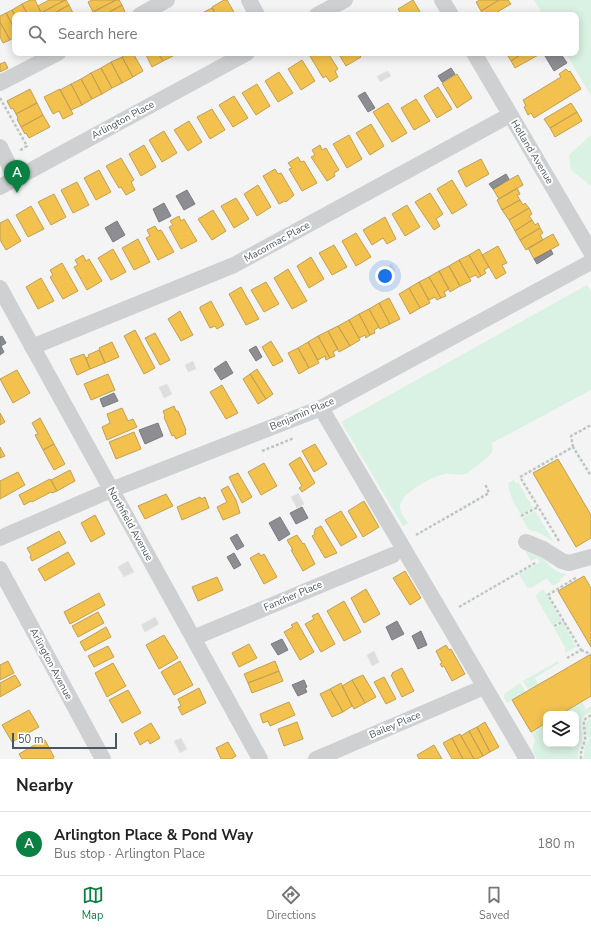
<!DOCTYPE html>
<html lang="en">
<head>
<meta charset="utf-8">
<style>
	body { margin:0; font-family:"Nunito Sans",sans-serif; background:#f6f6f6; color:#222 }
	.controls { position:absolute; right:12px; bottom:12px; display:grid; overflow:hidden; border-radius:8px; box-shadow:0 2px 10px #0003 }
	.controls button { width:36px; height:36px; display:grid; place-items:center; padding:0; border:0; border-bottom:1px solid #e0e0e0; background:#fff; color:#222; font:20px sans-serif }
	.scale { position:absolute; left:12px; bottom:10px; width:105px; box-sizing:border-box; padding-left:4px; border:2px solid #4a5661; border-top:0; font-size:11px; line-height:14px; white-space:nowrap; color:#4a5661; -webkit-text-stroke:3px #fff; paint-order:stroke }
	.you { position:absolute; left:385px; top:276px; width:14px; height:14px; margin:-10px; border:3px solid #fff; border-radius:50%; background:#1a73e8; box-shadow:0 0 0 6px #1a73e833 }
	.badge { display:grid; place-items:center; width:26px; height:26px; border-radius:50%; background:#0b8043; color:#fff; font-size:13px; font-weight:700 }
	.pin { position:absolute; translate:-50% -33px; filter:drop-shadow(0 1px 2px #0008) }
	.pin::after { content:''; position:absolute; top:21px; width:14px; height:12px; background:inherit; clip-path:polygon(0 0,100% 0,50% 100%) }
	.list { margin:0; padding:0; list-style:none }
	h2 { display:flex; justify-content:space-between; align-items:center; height:52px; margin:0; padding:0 16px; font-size:17px }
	h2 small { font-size:13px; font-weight:400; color:#767676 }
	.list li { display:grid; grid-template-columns:26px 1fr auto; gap:12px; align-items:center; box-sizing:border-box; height:64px; padding:0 16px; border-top:1px solid #e0e0e0 }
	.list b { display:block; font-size:15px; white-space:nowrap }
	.list p { margin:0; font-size:13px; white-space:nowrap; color:#767676 }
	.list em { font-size:13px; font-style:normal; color:#767676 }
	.icon { flex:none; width:22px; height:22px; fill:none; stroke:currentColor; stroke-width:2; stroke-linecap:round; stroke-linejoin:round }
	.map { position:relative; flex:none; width:591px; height:759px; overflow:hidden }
	.search { position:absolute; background:#fff; box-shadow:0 2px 10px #0003; left:12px; right:12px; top:12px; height:44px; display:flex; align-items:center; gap:10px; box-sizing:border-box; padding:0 14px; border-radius:8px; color:#767676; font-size:15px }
	.sheet { height:116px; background:#fff }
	nav { display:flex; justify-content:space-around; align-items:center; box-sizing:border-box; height:56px; border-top:1px solid #e0e0e0; background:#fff; font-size:11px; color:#767676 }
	nav a { display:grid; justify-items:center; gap:2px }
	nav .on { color:#0b8043 }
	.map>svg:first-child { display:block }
	.green { fill:#d9f2e3 }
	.homes { fill:#f2c14e; stroke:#c0a154 }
	.industry { fill:#8d8d92; stroke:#797c83 }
	.building { fill:#ddddde; stroke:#e5e6e7 }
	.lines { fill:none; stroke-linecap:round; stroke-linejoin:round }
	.path { stroke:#bcc7c4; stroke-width:2.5; stroke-dasharray:3 2; stroke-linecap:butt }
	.minor { stroke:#ced0d2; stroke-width:16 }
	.labels { text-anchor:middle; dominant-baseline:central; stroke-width:4; stroke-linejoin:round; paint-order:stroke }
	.street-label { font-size:10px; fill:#4a5661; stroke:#fff }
</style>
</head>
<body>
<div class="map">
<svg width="591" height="759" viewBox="0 0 591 759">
	<rect width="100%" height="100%" fill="#f4f4f4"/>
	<path class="green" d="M 534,0 L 591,0 L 591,96 L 566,53 L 576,53 L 576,15 L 543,15 Z
		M 591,135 L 591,185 L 590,185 L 571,170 L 569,155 Z
		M 587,285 L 591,291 L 591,390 L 492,443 C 492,446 493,449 492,452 C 491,455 470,472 466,474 C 459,476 452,473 445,474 C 433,476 400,493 400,507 C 400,513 405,518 408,523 L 403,526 L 341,422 Z
		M 514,480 L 516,484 L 518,482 L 533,508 L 521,515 C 515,505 509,495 508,483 Z
		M 535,511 L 554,542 L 538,532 L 529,530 L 522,518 Z
		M 527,549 C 531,551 537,554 541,557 C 549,564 555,574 567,574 L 560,579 L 561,581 L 554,586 L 551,584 L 547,578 L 531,588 L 527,587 L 519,574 L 540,562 L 537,558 L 531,561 L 526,552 Z
		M 543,589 L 561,620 L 552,625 L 536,597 L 537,594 Z
		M 563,623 L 576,647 L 565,653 L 565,647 L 554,628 Z
		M 558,661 L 559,663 L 535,678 L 539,685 L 529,690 L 523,681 Z
		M 520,683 L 526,692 L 507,703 L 504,698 L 504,694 Z
		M 582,702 L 586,709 L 591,706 L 591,712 C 574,719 584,728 582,740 C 580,747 577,751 578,759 L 537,759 L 532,750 L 535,741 L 531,732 L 546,723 L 546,744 L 576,744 L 576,714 L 561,714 Z
		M 591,718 L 591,759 L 583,759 L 585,746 L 589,739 C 585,732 582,723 591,718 Z"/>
	<path class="homes" d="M 30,0 L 35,0 L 42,15 L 28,15 L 22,4 Z
		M 49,0 L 65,0 L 41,13 L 38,6 Z
		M 65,0 L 66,0 L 69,5 L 51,15 L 42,15 L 41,13 Z
		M 92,0 L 116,0 L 93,12 L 88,2 Z
		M 116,0 L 119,0 L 122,5 L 104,15 L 95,15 L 93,12 Z
		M 224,0 L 227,0 L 235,14 L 216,15 L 212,7 Z
		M 413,0 L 422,15 L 402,15 L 398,9 Z
		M 480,0 L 499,0 L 481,11 L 476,2 Z
		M 499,0 L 508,0 L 511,4 L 492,15 L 483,15 L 481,11 Z
		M 22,4 L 28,15 L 15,15 L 15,16 L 12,10 Z
		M 69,5 L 73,13 L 70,15 L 51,15 Z
		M 122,5 L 125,12 L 120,15 L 104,15 Z
		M 212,8 L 216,15 L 203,15 L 202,13 Z
		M 12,10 L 15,16 L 15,30 L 6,13 Z
		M 6,13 L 15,30 L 15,37 L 10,40 L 0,22 L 0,16 Z
		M 0,22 L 10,40 L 3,43 L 0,37 Z
		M 128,53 L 133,53 L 143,71 L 133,77 L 122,57 Z
		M 145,53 L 158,53 L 163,61 L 152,67 Z
		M 158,53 L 171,53 L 173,56 L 163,61 Z
		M 316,53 L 328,53 L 338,69 L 335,71 L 338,77 L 330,82 L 326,76 L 323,78 L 310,56 Z
		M 338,53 L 358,53 L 361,57 L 346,66 Z
		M 506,53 L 523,53 L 511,61 Z
		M 523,53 L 540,54 L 515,68 L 511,61 Z
		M 122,57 L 133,77 L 122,83 L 111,62 Z
		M 302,60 L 315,81 L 301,90 L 288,69 Z
		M 5,62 L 8,68 L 0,72 L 0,64 Z
		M 111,62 L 122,83 L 112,88 L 101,68 Z
		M 101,68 L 112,88 L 102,94 L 91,73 Z
		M 566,69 L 569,72 L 570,71 L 581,89 L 534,118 L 531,113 L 528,115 L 524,107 L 526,106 L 523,100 L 561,77 L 559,74 Z
		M 279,72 L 293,93 L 278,102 L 265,81 Z
		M 91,73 L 102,94 L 92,99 L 81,79 Z
		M 457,74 L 472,98 L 457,108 L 442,83 Z
		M 81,79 L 92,99 L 82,105 L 71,84 Z
		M 71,84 L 82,105 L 71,110 L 60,90 Z
		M 257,84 L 270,106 L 256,115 L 242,93 Z
		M 438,87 L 452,109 L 437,118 L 424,96 Z
		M 30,89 L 37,103 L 16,114 L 13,108 L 11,109 L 7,101 Z
		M 60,89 L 73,114 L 63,119 L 59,111 L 53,114 L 44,97 Z
		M 234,96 L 248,118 L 233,127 L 219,105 Z
		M 416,99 L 430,121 L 414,130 L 401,108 Z
		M 37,103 L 43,115 L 21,127 L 17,119 L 18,118 L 16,114 Z
		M 388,103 L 407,133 L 392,142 L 373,112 Z
		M 571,103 L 577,112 L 550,128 L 544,119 Z
		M 212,109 L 225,130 L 210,139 L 197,117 Z
		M 577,112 L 582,121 L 555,137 L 550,128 Z
		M 43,115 L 50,127 L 29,138 L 26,133 L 25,134 L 21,127 Z
		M 189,121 L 202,142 L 188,151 L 174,130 Z
		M 371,124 L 384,146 L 370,155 L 356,133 Z
		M 164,131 L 177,153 L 162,162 L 149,140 Z
		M 349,135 L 362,159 L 347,168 L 333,144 Z
		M 144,145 L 156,167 L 141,176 L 129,154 Z
		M 320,145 L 322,150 L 326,148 L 339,170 L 334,173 L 335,176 L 327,181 L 311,157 L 315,155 L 312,150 Z
		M 298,157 L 301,162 L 304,161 L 317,183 L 302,191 L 289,169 L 292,168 L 288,163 Z
		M 121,158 L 134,180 L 131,182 L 135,190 L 126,195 L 121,187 L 119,188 L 106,166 Z
		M 481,159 L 489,174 L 466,187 L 458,171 Z
		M 275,169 L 278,174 L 281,173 L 294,195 L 286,202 L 285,201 L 279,204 L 263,176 Z
		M 99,170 L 111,192 L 96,200 L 84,178 Z
		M 518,175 L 523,185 L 499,199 L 493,189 Z
		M 452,180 L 467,205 L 452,214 L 437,189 Z
		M 77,182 L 89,205 L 73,213 L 61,190 Z
		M 258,185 L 271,207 L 257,216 L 244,194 Z
		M 517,188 L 520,194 L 517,195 L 520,200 L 502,210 L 497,200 Z
		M 430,193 L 443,214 L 436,219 L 440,226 L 434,230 L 415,202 Z
		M 54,194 L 66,217 L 51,225 L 38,202 Z
		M 236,198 L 249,219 L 234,228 L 221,206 Z
		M 520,200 L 523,205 L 525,203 L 529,208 L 509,220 L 502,210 Z
		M 407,205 L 420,227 L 405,236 L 392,214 Z
		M 31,206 L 44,229 L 28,237 L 16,215 Z
		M 529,208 L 532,214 L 529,216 L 532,220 L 515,231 L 509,220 Z
		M 213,210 L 226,231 L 212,240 L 198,219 Z
		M 179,216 L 181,221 L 184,219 L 197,241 L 181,249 L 169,227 L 173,225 L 170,221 Z
		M 385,217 L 396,239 L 387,244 L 383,238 L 372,245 L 363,230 Z
		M 8,219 L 21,241 L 6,250 L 0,240 L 0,223 Z
		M 532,220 L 535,225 L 538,223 L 540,228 L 520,240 L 515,231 Z
		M 155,226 L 158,231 L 161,230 L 174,252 L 158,260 L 146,238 L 150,236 L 147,230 Z
		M 540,228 L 543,233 L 540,235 L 543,240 L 526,250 L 520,240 Z
		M 356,233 L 371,257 L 356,266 L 342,241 Z
		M 553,234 L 559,245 L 534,259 L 528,248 Z
		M 138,239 L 150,262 L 134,270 L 122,248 Z
		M 334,245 L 347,267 L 332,275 L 319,253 Z
		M 498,246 L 507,263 L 502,265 L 506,273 L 496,279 L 482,255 Z
		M 113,249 L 126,272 L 111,280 L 98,258 Z
		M 479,249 L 489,267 L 484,270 L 486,273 L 481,276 L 469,255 Z
		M 83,255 L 86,261 L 89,259 L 102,281 L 87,290 L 74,267 L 78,265 L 75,260 Z
		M 469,255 L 481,276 L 478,278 L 476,275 L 469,278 L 459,260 Z
		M 311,257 L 324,279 L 309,288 L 297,266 Z
		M 459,260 L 471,281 L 460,286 L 449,266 Z
		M 62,263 L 78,291 L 63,299 L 50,277 L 53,275 L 50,270 Z
		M 449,266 L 460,286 L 450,292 L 439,271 Z
		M 288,269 L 307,301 L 292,309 L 274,278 Z
		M 439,271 L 449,289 L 444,292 L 446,296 L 441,298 L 429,277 Z
		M 429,277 L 441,298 L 437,300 L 435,297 L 429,300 L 419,282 Z
		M 41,278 L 54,301 L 38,309 L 26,287 Z
		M 266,282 L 279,304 L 264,312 L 251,290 Z
		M 419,282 L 430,303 L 420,308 L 409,288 Z
		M 241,287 L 259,319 L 246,325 L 229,294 Z
		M 409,288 L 420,308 L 410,314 L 399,294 Z
		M 389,298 L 400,319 L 390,324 L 379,303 Z
		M 211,301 L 224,325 L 217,329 L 215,326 L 210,328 L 200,309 L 200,307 Z
		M 379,303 L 390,324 L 380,329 L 369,309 Z
		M 369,309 L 379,327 L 374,330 L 375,333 L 370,335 L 359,314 Z
		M 180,311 L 193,335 L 181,341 L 168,319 Z
		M 359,314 L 370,335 L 366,338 L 365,335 L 359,338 L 349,320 Z
		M 349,320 L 360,340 L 350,346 L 338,326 Z
		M 338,326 L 350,346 L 339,352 L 328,331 Z
		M 135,330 L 155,368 L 144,374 L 124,336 Z
		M 328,331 L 338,349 L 333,352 L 335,356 L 330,358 L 318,336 Z
		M 155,333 L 170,360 L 160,365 L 145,338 Z
		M 318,336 L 330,358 L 326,360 L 325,356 L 318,360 L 308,342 Z
		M 271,341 L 283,361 L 273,366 L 262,347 Z
		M 112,342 L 119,357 L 105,363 L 99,348 Z
		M 308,342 L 319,363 L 309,368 L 298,348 Z
		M 298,348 L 309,368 L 299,374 L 288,353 Z
		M 99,350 L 105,363 L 90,369 L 86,358 L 89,357 L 88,355 Z
		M 84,354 L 90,369 L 77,375 L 70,359 Z
		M 257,369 L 273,394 L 266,399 L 250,374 Z
		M 17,370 L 30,393 L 13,403 L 0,379 Z
		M 108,374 L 115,390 L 91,400 L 84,384 Z
		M 250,374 L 266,399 L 258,404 L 243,379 Z
		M 222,385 L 238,413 L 226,419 L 210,392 Z
		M 174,406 L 176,411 L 178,411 L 186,430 L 185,431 L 186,434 L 176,439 L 174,435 L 172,436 L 164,417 L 165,416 L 163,411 Z
		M 122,408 L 128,421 L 133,419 L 137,427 L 107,440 L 102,427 L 110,423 L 107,414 Z
		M 0,413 L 5,422 L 0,425 Z
		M 40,418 L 54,444 L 43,450 L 35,435 L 38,434 L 32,423 Z
		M 134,432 L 141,449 L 116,459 L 109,442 Z
		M 54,444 L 65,464 L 54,470 L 43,450 Z
		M 315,444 L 327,464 L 314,472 L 302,451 Z
		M 0,447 L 5,456 L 0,458 Z
		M 300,457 L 315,483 L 302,492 L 299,488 L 302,486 L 289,464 Z
		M 558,459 L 591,515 L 591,538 L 576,547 L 533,473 Z
		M 264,463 L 277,486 L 261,495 L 248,472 Z
		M 70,470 L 75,481 L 57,491 L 51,480 Z
		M 18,472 L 25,485 L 0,499 L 0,481 Z
		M 238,473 L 252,497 L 242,503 L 229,477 Z
		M 50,479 L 57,491 L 52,493 L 51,492 L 32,502 L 31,501 L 24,505 L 19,495 Z
		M 228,486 L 236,500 L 240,513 L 223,520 L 217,507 L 227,502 L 221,490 Z
		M 166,494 L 173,506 L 145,519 L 138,506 Z
		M 200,497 L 201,499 L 205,497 L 209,508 L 182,520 L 177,507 Z
		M 364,501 L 379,527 L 363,537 L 348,511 Z
		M 341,511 L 357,537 L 341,546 L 325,520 Z
		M 95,515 L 105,534 L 91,542 L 81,523 Z
		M 321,526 L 337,553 L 325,558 L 312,536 L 315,534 L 314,532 L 315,531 L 315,529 Z
		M 59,531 L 66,543 L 32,561 L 30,557 L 31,555 L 27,548 Z
		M 297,535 L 303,544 L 304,543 L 315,564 L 303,571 L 291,550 L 293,550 L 287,540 Z
		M 68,552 L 75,564 L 45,581 L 38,569 Z
		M 259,553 L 261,556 L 264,554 L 277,577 L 264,584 L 250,558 Z
		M 405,571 L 421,598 L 410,605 L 393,578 Z
		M 584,576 L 591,588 L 591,647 L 558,591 Z
		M 217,577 L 223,590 L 198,601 L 192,587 Z
		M 366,589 L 380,614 L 364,623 L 351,598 Z
		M 99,593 L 105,605 L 70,624 L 64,612 Z
		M 344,601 L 361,632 L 344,641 L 327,611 Z
		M 98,612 L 104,623 L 78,637 L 72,626 Z
		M 318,613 L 335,644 L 321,652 L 305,624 L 314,619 L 312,616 Z
		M 297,622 L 314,652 L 300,660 L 284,632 L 293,627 L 291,625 Z
		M 106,627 L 111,637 L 85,651 L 80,642 Z
		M 164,635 L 178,658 L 159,669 L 146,645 Z
		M 249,644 L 257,658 L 239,667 L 232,653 Z
		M 446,645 L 449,650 L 451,649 L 465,674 L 452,681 L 444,666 L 442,667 L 440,664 L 442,663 L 436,651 Z
		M 108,646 L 114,657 L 94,667 L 88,656 Z
		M 591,654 L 591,696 L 561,714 L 546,714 L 546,723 L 531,732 L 512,700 Z
		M 8,661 L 14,673 L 0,680 L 0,665 Z
		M 180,661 L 193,685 L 174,695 L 161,672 Z
		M 275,661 L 279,671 L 248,683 L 244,674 Z
		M 113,663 L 126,686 L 107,697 L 95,673 Z
		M 402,668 L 414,691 L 402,697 L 391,675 L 393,674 L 392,673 Z
		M 279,671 L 283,681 L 252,693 L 248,683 Z
		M 15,675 L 21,685 L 0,697 L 0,683 Z
		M 363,675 L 376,697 L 365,703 L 352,680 Z
		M 384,677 L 396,699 L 386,704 L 374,682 Z
		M 352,680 L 365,703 L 354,709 L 342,686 Z
		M 341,683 L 352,706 L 343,712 L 330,689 Z
		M 199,688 L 206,703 L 182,715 L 178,707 L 181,706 L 178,699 Z
		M 330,689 L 343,712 L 332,717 L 320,694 Z
		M 128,690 L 141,713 L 122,723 L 109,700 Z
		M 289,702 L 295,715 L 270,726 L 268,721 L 263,723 L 260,714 Z
		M 29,710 L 39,727 L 12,742 L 2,725 Z
		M 297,722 L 303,739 L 284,746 L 278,729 Z
		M 485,722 L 499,747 L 490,752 L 477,727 Z
		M 151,723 L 160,738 L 150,744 L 148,740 L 140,745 L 134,733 Z
		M 477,727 L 490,752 L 483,756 L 469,731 Z
		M 469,731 L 483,756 L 477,759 L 474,759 L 461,736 Z
		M 460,734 L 461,736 L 474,759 L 463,759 L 452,738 Z
		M 452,738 L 463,759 L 452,759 L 443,743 Z
		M 43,740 L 45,740 L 54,757 L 53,759 L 22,759 L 19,754 Z
		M 228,742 L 236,756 L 231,759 L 221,759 L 216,748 Z
		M 434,745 L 442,759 L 419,759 L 417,755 Z"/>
	<path class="industry" d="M 549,53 L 555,53 L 557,57 L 561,54 L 567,63 L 554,71 L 545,56 Z
		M 451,68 L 455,74 L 442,82 L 438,76 Z
		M 365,92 L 375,108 L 368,112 L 358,96 Z
		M 506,174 L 509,179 L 493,189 L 489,184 Z
		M 187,190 L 195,204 L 184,210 L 176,196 Z
		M 164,203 L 171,216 L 159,222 L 153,209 Z
		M 117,221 L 125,235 L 113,242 L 105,228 Z
		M 551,250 L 553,254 L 537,264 L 534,259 Z
		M 2,336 L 6,343 L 1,346 L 4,352 L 0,355 L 0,337 Z
		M 256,346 L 262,357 L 256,361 L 249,350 Z
		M 226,361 L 233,373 L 221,380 L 214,369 Z
		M 114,393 L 118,401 L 103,407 L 100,399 Z
		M 158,423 L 163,436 L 145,444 L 139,430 Z
		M 302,507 L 308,518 L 296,524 L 290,513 Z
		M 280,517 L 290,534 L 279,541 L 269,523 Z
		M 237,534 L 244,546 L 237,550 L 230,538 Z
		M 234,553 L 241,565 L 234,569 L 227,557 Z
		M 397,621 L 404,634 L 392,640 L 386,627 Z
		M 421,631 L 427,645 L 418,649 L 412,636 Z
		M 282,639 L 288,650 L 278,655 L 271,644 Z
		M 304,680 L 307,687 L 305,688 L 307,692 L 298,696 L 292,685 Z"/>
	<path class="building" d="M 388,71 L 391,76 L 380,82 L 377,76 Z
		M 392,264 L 395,271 L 386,275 L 383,268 Z
		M 193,361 L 196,369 L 188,372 L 185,365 Z
		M 167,384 L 172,394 L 164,398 L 159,387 Z
		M 298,493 L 304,504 L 297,508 L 291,497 Z
		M 128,561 L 134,572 L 124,577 L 118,567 Z
		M 155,617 L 159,624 L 145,632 L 141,625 Z
		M 374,651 L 379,662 L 372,666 L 367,655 Z
		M 181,738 L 187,749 L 180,753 L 174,741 Z"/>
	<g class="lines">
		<path class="path" d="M 0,98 L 27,146 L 19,151
			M 573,447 L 571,436 L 591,425
			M 262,451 L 294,438
			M 521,516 L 538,507
			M 416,535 L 489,493 L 485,484
			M 559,541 L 520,477 L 573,447 L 591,476
			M 459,607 L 537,562
			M 554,626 L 564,621
			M 581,650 L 591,654
			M 567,658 L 581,650 L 548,595 L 577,577
			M 581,759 C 580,751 583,747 585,740 C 586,734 583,727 584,720 L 591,715"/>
		<path class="minor" d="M 249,0 L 257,15
			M 442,0 L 451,15
			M 140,15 L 167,0
			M 317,15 L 345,0
			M 474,53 L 591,252
			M 0,83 L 58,53
			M 0,147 L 15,178
			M 0,187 L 247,53
			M 0,288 L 260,759
			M 32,347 L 234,265 L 510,115
			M 321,408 L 527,759
			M 0,538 L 111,490 L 321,408 L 591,262
			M 526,542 L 543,549 L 562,561 L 569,563 L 591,557
			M 0,569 L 103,759
			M 193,638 L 393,555
			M 316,759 L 475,691"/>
	</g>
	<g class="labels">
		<g class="street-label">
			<text transform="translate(123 120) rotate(-28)">Arlington Place</text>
			<text transform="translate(532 152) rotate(59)">Holland Avenue</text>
			<text transform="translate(277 242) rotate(-29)">Macormac Place</text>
			<text transform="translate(302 414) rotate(-23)">Benjamin Place</text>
			<text transform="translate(130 524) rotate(61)">Northfield Avenue</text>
			<text transform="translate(293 596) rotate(-23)">Fancher Place</text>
			<text transform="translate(51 664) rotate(62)">Arlington Avenue</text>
			<text transform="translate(395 725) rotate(-23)">Bailey Place</text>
		</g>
	</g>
</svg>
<div class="controls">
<button><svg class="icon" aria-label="layers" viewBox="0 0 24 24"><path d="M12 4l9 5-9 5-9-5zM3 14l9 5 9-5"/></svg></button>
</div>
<div class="scale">50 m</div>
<div class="you"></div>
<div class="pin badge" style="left:17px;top:193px">A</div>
<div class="search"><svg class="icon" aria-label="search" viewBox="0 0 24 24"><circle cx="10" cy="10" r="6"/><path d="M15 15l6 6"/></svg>Search here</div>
</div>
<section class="sheet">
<h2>Nearby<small></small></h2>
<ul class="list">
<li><span class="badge">A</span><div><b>Arlington Place &amp; Pond Way</b><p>Bus stop · Arlington Place</p></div><em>180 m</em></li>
</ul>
</section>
<nav>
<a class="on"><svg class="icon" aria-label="map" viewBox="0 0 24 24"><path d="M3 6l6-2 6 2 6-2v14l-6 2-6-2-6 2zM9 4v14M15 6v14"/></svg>Map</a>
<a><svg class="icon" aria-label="directions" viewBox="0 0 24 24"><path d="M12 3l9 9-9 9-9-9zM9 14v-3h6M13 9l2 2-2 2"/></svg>Directions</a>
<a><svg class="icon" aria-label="saved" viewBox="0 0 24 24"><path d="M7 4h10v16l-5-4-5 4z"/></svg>Saved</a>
</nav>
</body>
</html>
